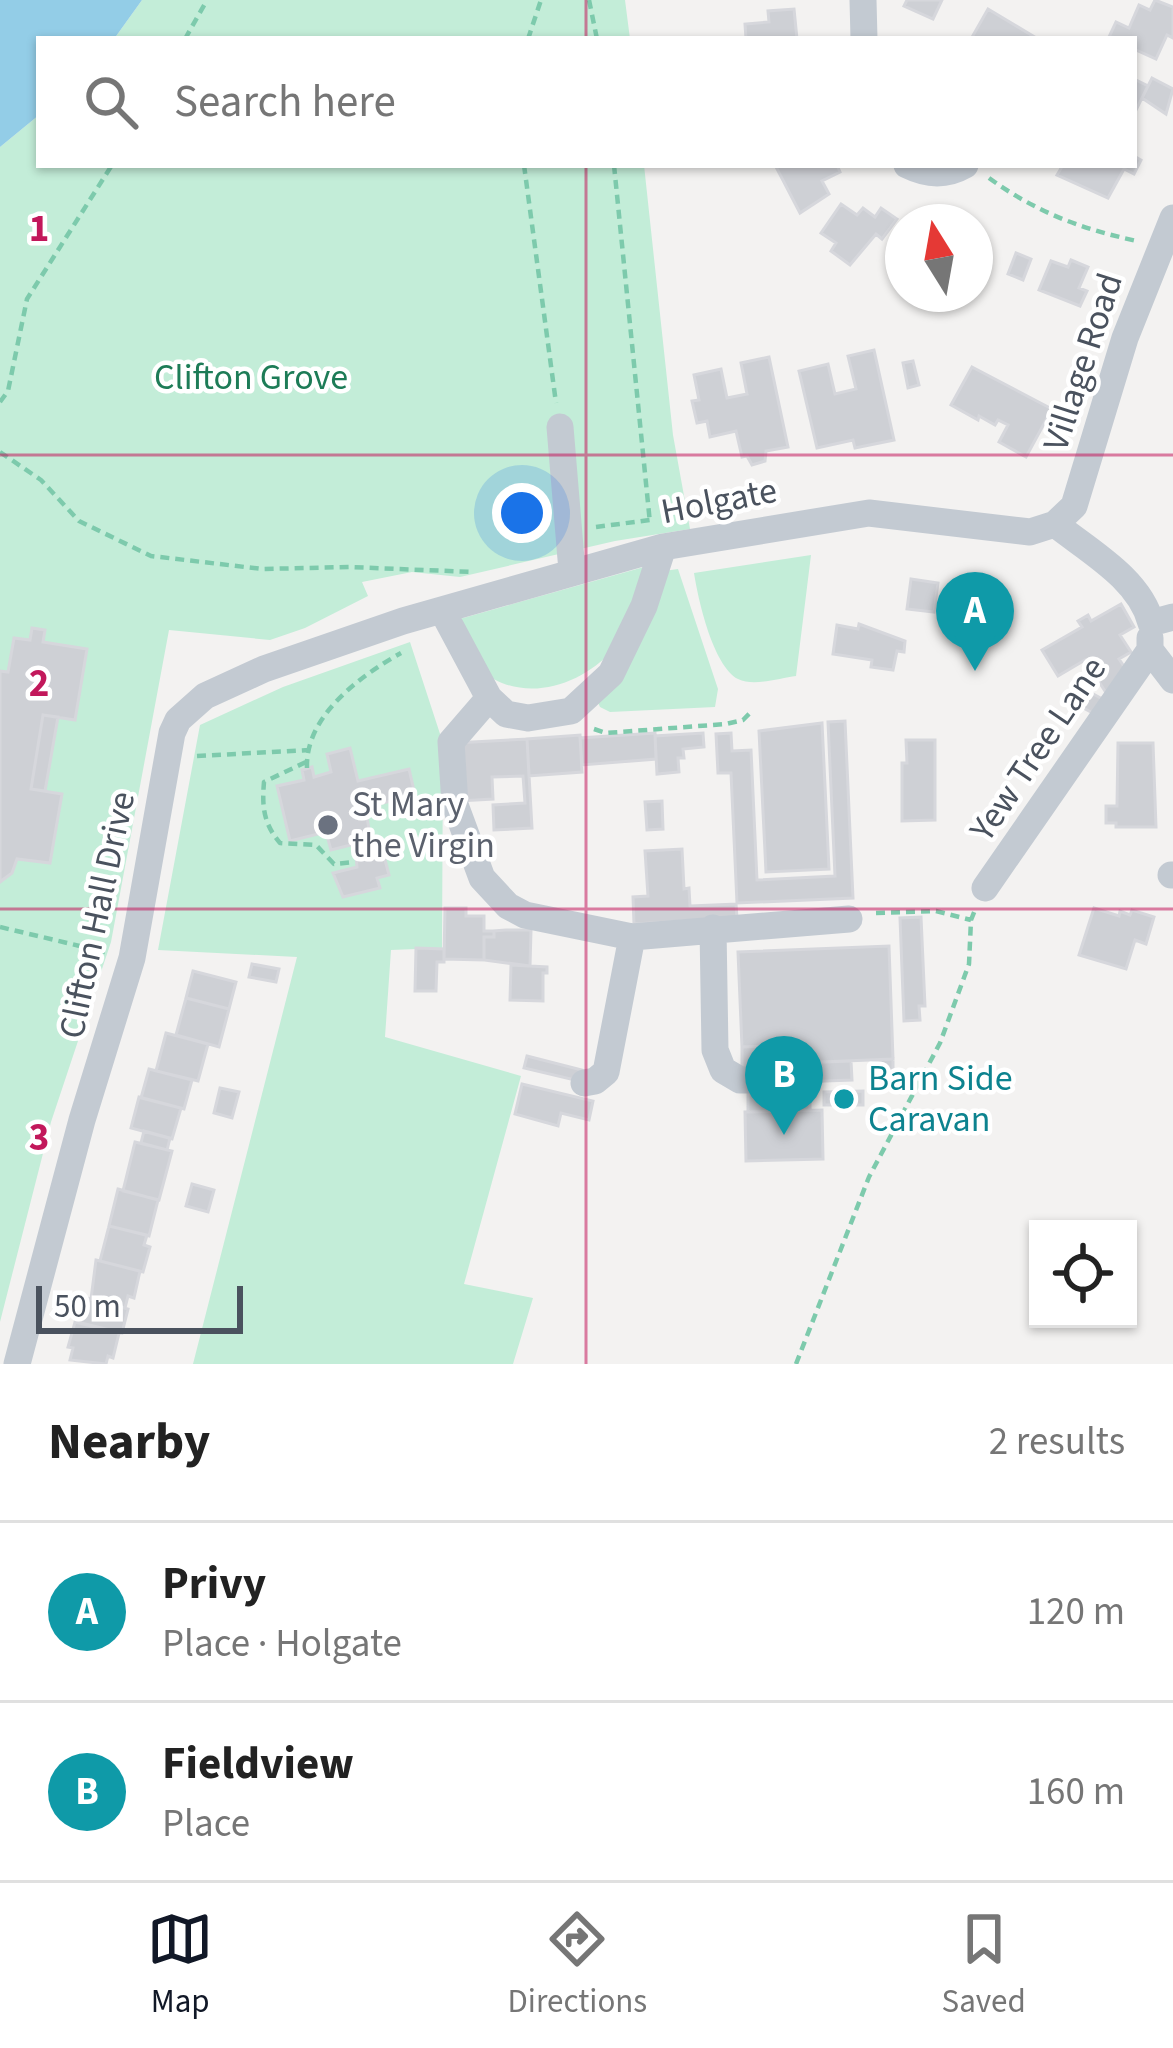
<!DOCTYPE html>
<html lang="en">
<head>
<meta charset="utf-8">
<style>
	body { margin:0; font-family:"Source Sans 3",sans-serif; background:#f2f2f2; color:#222 }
	.controls { position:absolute; right:36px; bottom:36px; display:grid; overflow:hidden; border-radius:0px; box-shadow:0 3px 9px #0004 }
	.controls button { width:108px; height:108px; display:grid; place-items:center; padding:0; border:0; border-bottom:3px solid #e0e0e0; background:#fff; color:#222; font:60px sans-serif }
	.compass { position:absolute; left:885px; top:204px; width:108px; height:108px; border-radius:50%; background:#fff; box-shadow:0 3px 9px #0004; rotate:349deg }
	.scale { position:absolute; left:36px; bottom:30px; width:207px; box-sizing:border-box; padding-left:12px; border:6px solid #4a525e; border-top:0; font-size:33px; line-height:42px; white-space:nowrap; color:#4a525e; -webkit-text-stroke:9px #fff; paint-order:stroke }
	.you { position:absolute; left:522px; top:513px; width:42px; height:42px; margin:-30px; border:9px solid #fff; border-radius:50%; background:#1a73e8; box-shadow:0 0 0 18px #1a73e833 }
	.badge { display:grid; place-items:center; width:78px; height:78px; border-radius:50%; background:#111827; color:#fff; font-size:39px; font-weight:700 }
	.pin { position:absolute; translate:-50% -99px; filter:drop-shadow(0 3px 6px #0008) }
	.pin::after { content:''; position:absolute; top:63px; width:42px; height:36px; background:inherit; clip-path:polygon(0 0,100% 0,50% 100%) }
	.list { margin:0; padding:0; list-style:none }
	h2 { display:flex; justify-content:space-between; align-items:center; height:156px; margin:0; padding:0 48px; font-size:51px }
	h2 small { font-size:39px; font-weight:400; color:#767676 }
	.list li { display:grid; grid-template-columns:78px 1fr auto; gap:36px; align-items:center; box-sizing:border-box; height:180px; padding:0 48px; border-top:3px solid #e0e0e0 }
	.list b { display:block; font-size:45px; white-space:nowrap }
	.list p { margin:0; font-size:39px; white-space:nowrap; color:#767676 }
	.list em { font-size:39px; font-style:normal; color:#767676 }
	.icon { flex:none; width:66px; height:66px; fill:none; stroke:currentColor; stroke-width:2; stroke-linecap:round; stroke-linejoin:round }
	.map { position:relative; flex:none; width:1173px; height:1364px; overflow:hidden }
	.search { position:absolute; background:#fff; box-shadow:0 3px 9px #0004; left:36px; right:36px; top:36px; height:132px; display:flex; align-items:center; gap:30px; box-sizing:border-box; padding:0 42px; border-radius:0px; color:#767676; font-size:45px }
	.sheet { height:516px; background:#fff }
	nav { display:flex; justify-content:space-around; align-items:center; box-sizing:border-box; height:168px; border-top:3px solid #e0e0e0; background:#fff; font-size:33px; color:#767676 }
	nav a { display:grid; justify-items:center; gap:6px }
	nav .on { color:#111827 }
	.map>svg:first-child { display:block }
	.green { fill:#c3edd8 }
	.water { fill:#93cde7 }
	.building { fill:#ced0d5; stroke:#d6d7dc; stroke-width:3 }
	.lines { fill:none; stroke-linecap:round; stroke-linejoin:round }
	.path { stroke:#7dcaac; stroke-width:4.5; stroke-dasharray:9 6; stroke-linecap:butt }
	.minor { stroke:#c3cad2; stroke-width:27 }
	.grid { fill:none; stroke:#c2185b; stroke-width:3; stroke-opacity:0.55 }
	.worship-dot { fill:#6b7280; stroke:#fff; stroke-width:4.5 }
	.culture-dot { fill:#0f9aa8; stroke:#fff; stroke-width:4.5 }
	.labels { text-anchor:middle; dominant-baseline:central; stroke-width:9; stroke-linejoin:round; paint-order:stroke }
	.street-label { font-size:36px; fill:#4a525e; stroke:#fff }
	.park-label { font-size:36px; fill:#1d7c57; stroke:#fff }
	.worship-label { font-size:36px; fill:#5b616d; stroke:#fff; text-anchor:start }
	.culture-label { font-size:36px; fill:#0d838f; stroke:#fff; text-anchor:start }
	.grid-label { font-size:39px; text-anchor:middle; font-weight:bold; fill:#c2185b; stroke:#fff; stroke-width:9; stroke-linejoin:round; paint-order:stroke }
</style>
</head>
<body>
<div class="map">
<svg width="1173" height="1364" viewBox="0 0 1173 1364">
	<rect width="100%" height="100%" fill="#f3f2f1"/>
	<path class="green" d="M 142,0 L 625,0 L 630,39 L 114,39 Z
		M 39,115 L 39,165 L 644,165 L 673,435 L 690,529 L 615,541 L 460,577 L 412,572 L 362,582 L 368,596 L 305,628 L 270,640 L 169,630 L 111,942 L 51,1122 L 0,1322 L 0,147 Z
		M 811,555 L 796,676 C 779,678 754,687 738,679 C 713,666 698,599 694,573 Z
		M 651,565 C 640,590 631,630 613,650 C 579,687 521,705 479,669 C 467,658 458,637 449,622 Z
		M 678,569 L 718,689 L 715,707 L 610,712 L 600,707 L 597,700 L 664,571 Z
		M 410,642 L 443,743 L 442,948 L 391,950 L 385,1037 L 521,1076 L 464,1284 L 533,1298 L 513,1364 L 193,1364 L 297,957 L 158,950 L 200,725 L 283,687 Z"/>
	<path class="water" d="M 0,0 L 142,0 L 114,39 L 39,39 L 39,115 L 0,147 Z"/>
	<path class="building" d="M 907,0 L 942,0 L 933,19 L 904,6 Z
		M 1155,0 L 1173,7 L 1173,38 L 1167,35 L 1156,59 L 1134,49 L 1134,39 L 1109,37 L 1116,22 L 1129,28 L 1139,5 L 1150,10 Z
		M 794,9 L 797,39 L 746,39 L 745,24 L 769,22 L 768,11 Z
		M 988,9 L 1038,39 L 971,39 Z
		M 1152,78 L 1173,89 L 1166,114 L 1142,98 Z
		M 1134,79 L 1148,86 L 1134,114 Z
		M 1134,156 L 1141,160 L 1134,174 L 1124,169 L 1108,198 L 1057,175 L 1063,165 L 1134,165 Z
		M 775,165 L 837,165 L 840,172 L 822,181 L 829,194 L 800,213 Z
		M 841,204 L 857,215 L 863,208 L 875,217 L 881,208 L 897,219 L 882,239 L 876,234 L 850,265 L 831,251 L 836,243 L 821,233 Z
		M 955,209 L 957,222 L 924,222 L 922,214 Z
		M 1016,253 L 1031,259 L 1023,280 L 1008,274 Z
		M 1071,260 L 1088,267 L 1079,288 L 1087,291 L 1080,306 L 1039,290 L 1051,261 L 1068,267 Z
		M 874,350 L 894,440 L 855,448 L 853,440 L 817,448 L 799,371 L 828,364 L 835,394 L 856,389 L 848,356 Z
		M 769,357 L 788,447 L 766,451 L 765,461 L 752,465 L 747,456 L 742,457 L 736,431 L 710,437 L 707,421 L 697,423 L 692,401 L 699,400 L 694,375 L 721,369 L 727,398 L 747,394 L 741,363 Z
		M 913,361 L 919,385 L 908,388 L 903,363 Z
		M 972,367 L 1052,409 L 1026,457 L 999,442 L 1008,425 L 998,420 L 995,425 L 979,416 L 978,420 L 951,405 Z
		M 911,579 L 938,583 L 934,612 L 907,609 Z
		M 1121,604 L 1134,627 L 1120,635 L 1131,652 L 1119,659 L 1127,671 L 1110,699 L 1085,660 L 1058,676 L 1042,650 L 1082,627 L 1078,621 L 1088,615 L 1091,621 Z
		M 859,624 L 905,641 L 904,652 L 897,651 L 893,670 L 871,667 L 872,660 L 833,654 L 837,625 L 858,629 Z
		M 32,628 L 45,630 L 43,642 L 87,649 L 75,720 L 43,715 L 31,789 L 62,794 L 50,863 L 17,859 L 12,873 L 0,882 L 0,671 L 8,672 L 14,638 L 30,640 Z
		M 1084,689 L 1108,702 L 1100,717 L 1076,704 Z
		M 43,715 L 58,717 L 45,791 L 31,789 Z
		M 845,721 L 853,898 L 737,903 L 731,773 L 718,773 L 716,734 L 731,733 L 732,751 L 751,750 L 757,880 L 835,876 L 828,722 Z
		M 822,723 L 829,869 L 766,872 L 759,731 Z
		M 655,733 L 656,759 L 582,765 L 580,738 Z
		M 703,733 L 704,747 L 683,749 L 684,758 L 678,758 L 679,772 L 657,774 L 655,736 Z
		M 580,735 L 582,772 L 529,776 L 527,739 Z
		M 527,739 L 532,828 L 494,830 L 493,805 L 525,803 L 523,776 L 492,777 L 493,799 L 459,801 L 455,743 Z
		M 906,740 L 935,740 L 935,820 L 902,821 L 902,763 L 907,763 Z
		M 1118,743 L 1153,743 L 1156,827 L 1116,827 L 1116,823 L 1106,823 L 1106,806 L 1117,806 Z
		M 350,748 L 358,781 L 409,769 L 419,812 L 395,818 L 391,801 L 365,807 L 373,851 L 382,848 L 389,875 L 377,878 L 380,888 L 343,897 L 333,873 L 357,867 L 355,844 L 331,850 L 326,832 L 290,841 L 277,786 L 304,780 L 302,770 L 312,767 L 314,777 L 331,772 L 327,754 Z
		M 662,801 L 663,829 L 647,830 L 645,802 Z
		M 682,849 L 684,889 L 689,888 L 690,906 L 736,904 L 737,918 L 634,924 L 633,897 L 648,896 L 645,851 Z
		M 445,908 L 466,908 L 466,916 L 484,916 L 484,931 L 494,931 L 494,937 L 484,937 L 484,960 L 444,959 Z
		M 1094,908 L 1119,916 L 1120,911 L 1130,915 L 1132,910 L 1154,917 L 1146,944 L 1135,940 L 1126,969 L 1079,955 Z
		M 921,917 L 925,1006 L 919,1006 L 920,1020 L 904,1021 L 900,918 Z
		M 506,930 L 531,930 L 530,966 L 484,960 L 484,937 L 494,937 L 494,931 Z
		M 889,946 L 893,1059 L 797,1063 L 796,1045 L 742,1047 L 738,952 Z
		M 416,948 L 444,949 L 444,962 L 437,962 L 436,991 L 415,991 Z
		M 252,964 L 279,969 L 276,982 L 249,977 Z
		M 511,965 L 547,967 L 547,973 L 543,973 L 543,1001 L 510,1000 Z
		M 193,971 L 236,982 L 229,1009 L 186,998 Z
		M 186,998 L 229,1009 L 219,1047 L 176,1035 Z
		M 166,1033 L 208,1044 L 198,1081 L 156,1071 Z
		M 796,1045 L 797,1068 L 742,1070 L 742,1047 Z
		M 527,1056 L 582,1070 L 579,1081 L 524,1068 Z
		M 893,1059 L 893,1073 L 873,1074 L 873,1060 Z
		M 851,1061 L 852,1080 L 798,1082 L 797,1063 Z
		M 149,1069 L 192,1080 L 184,1109 L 141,1098 Z
		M 522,1084 L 593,1101 L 589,1120 L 561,1113 L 558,1126 L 515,1114 Z
		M 220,1088 L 239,1092 L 232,1118 L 214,1113 Z
		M 792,1088 L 793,1111 L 748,1112 L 748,1090 Z
		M 863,1091 L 863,1105 L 824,1105 L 824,1092 Z
		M 792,1095 L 810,1095 L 810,1110 L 793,1111 Z
		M 139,1097 L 181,1108 L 172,1139 L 131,1128 Z
		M 822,1110 L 823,1159 L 746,1161 L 745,1112 Z
		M 144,1131 L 170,1138 L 167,1150 L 141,1143 Z
		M 135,1142 L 172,1151 L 159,1200 L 123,1191 Z
		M 192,1184 L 214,1190 L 208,1212 L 186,1206 Z
		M 118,1189 L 158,1200 L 149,1236 L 109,1226 Z
		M 109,1226 L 147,1235 L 144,1245 L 150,1247 L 143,1272 L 100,1261 Z
		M 96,1260 L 140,1271 L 134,1298 L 128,1296 L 125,1308 L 91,1299 Z
		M 83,1297 L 128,1309 L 122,1333 L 77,1322 Z
		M 75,1322 L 119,1333 L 113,1358 L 108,1356 L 106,1364 L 70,1360 L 73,1348 L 68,1347 Z"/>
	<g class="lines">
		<path class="path" d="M 589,0 L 597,39
			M 185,39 L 207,0
			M 528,39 L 541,0
			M 524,165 L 556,403
			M 614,165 L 650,523
			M 989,178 C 1036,212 1081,229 1137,241
			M 0,402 L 8,391 L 27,299 L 112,165
			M 0,452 L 41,480 L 79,521 L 151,556 L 262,569 L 349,567 L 473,572
			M 596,527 L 650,520
			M 594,729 L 606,733 L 726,724 L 743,720 L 752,711
			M 197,756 L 309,750
			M 306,762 L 264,782 C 262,806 263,823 280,843 L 316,845 L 334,864 L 355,862
			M 307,768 C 305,716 360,676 401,653
			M 876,913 L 936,911 L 971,920
			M 0,927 L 105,952
			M 796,1364 L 869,1177 L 940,1043 L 969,964 L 971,920 L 975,910"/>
		<path class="minor" d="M 863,0 L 864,39
			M 907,165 C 927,175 946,176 965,165
			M 560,427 L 572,571
			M 1055,524 C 1089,551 1140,579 1151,623 L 1173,617
			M 443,612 L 489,698 L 506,714 L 528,718 L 571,711 L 611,674 L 644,606 L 663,547
			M 1150,638 L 1150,650 L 1173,680
			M 489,698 L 451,742 L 455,805 L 482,878 L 508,906 L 525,915 L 632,937 L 849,919
			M 1171,875 L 1173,875
			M 985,888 L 1150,650
			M 713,928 L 715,1050 L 723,1070 L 740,1080 L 789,1080
			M 584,1083 L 595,1081 L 606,1072 L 632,937
			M 17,1364 L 82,1120 L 132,958 L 172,733 L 178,720 L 205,696 L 264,669 L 403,621 L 663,547 L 869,513 L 1030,532 L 1055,524 L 1074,506 L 1125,338 L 1173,218"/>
	</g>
	<path class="grid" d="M 586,0 L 586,39M 586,165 L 586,1364M 0,455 L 1173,455M 0,909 L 1173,909"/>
	<circle class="worship-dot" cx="328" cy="825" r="12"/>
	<circle class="culture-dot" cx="844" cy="1099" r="12"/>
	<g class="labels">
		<g class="street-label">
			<text transform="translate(1083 362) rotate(-72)">Village Road</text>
			<text transform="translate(719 501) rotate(-11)">Holgate</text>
			<text transform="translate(1038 749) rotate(-56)">Yew Tree Lane</text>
			<text transform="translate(97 915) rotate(-78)">Clifton Hall Drive</text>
		</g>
		<g class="park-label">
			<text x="251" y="377">Clifton Grove</text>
		</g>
		<g class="worship-label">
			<text x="352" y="804">St Mary<tspan x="352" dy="41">the Virgin</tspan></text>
		</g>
		<g class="culture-label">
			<text x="868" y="1078">Barn Side<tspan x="868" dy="41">Caravan</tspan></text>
		</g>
	</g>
	<g class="grid-label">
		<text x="39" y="241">1</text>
		<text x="39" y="696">2</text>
		<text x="39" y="1150">3</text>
	</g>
</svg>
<div class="controls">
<button><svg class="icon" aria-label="locate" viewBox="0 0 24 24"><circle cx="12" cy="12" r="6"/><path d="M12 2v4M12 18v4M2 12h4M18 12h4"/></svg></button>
</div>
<svg class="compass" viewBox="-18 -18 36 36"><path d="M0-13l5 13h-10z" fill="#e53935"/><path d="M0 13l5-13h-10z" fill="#767676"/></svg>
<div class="scale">50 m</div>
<div class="you"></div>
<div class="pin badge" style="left:975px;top:671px;background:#0f9aa8">A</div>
<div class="pin badge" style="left:784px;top:1135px;background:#0f9aa8">B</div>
<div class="search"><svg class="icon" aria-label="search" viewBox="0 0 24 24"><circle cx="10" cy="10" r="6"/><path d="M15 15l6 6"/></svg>Search here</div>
</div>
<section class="sheet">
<h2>Nearby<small>2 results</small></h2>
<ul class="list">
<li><span class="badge" style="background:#0f9aa8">A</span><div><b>Privy</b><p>Place · Holgate</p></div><em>120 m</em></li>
<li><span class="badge" style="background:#0f9aa8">B</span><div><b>Fieldview</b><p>Place</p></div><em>160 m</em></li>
</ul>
</section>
<nav>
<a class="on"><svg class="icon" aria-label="map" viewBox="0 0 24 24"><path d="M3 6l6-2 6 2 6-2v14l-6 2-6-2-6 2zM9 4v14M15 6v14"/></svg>Map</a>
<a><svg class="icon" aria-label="directions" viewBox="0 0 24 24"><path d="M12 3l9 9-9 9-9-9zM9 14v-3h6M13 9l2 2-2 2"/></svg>Directions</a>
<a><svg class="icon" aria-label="saved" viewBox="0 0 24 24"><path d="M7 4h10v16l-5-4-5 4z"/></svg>Saved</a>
</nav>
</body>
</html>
